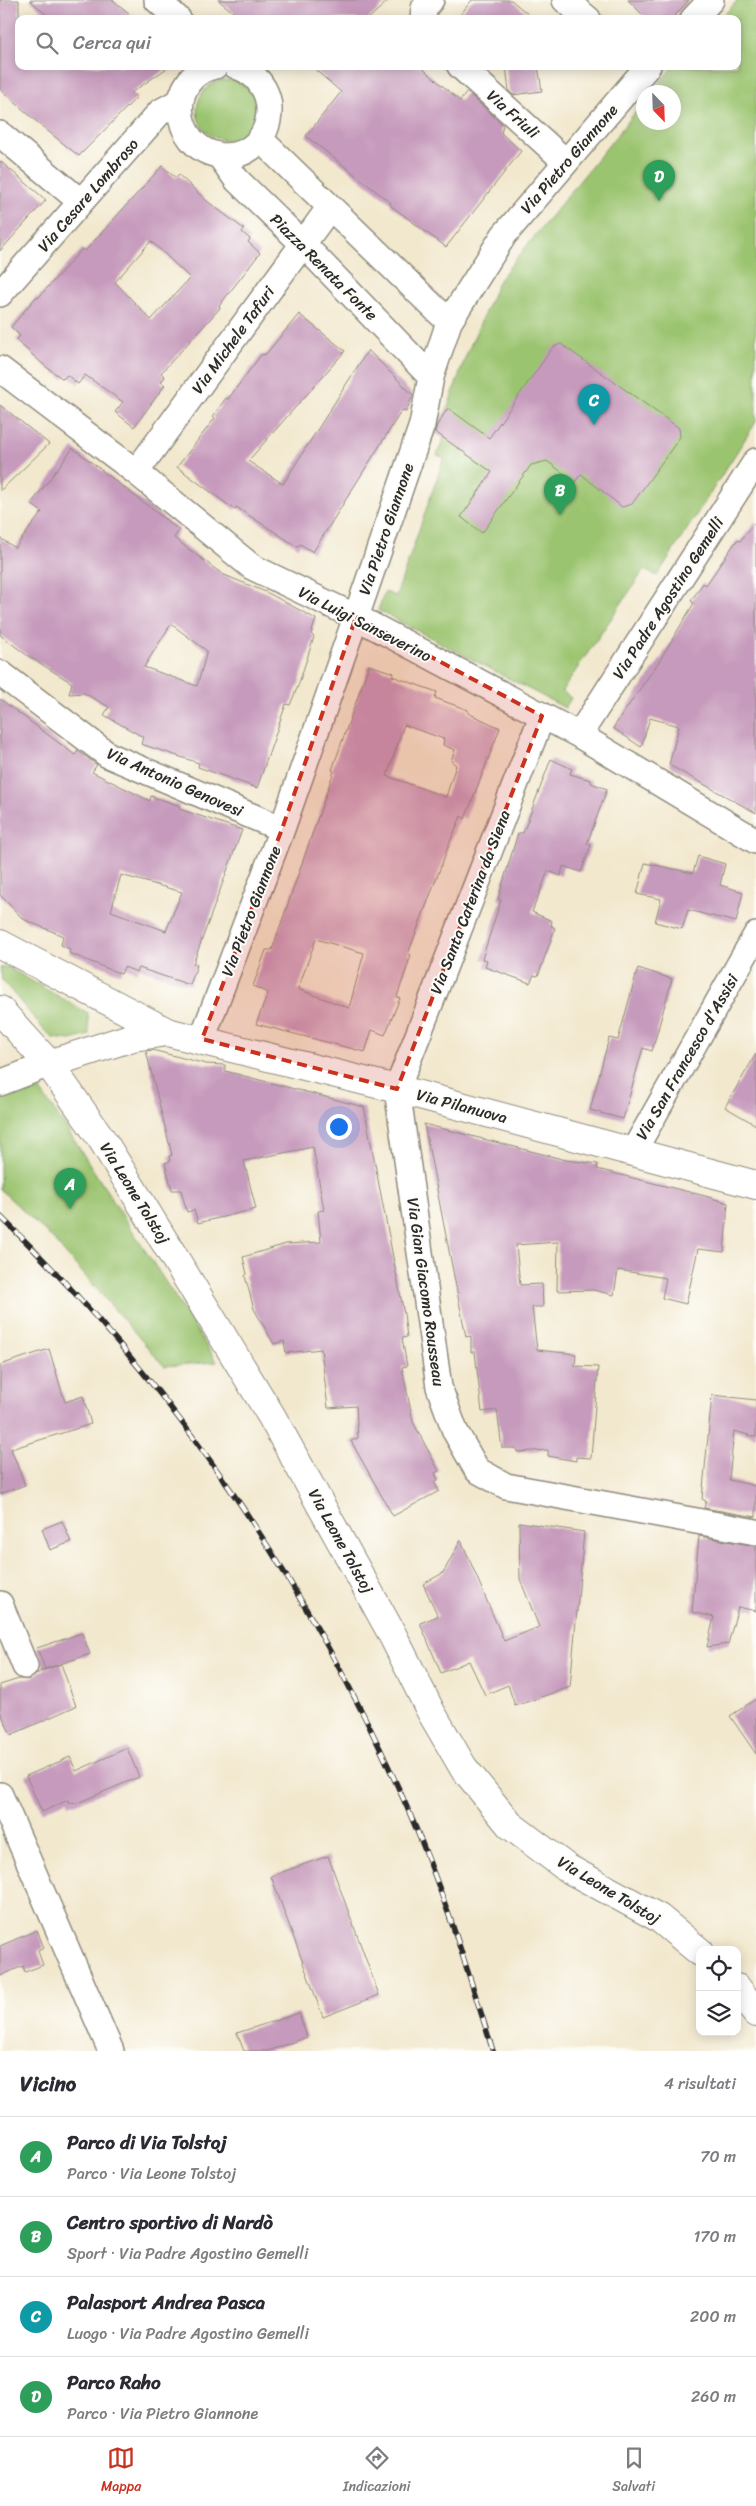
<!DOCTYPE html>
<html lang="it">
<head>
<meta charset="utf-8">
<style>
	body { margin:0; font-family:Sriracha,sans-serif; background:#f7f7f7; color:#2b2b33 }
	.controls { position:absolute; right:15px; bottom:15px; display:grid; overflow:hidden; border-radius:10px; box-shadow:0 2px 12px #0003 }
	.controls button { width:45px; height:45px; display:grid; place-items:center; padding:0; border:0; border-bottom:1px solid #e1e1e2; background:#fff; color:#2b2b33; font:25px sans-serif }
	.compass { position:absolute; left:636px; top:85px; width:45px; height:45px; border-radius:50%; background:#fff; box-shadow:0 2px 12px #0003; rotate:157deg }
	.you { position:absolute; left:338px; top:1126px; width:18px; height:18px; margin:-12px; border:4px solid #fff; border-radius:50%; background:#1a73e8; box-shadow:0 0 0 8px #1a73e833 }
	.badge { display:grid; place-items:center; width:32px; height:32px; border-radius:50%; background:#c8321e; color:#fff; font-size:16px; font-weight:700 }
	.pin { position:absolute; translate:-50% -41px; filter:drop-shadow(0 1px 2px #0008) }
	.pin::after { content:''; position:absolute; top:26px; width:18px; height:15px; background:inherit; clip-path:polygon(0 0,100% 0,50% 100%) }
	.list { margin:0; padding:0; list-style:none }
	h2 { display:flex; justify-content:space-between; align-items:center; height:65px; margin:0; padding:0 20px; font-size:21px }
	h2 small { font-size:16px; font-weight:400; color:#7c7c81 }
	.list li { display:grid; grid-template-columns:32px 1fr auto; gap:15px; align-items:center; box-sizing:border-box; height:80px; padding:0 20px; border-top:1px solid #e1e1e2 }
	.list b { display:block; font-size:19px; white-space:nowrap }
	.list p { margin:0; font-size:16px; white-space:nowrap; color:#7c7c81 }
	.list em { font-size:16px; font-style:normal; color:#7c7c81 }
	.icon { flex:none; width:28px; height:28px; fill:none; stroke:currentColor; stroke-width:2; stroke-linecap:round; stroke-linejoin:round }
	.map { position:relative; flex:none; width:756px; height:2051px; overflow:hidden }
	.search { position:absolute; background:#fff; box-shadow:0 2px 12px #0003; left:15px; right:15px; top:15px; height:55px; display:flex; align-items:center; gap:12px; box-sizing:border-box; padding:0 18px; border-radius:10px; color:#7c7c81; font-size:19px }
	.sheet { height:385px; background:#fff }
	nav { display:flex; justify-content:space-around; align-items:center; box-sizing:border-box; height:70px; border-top:1px solid #e1e1e2; background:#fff; font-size:14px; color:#7c7c81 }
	nav a { display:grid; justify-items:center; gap:2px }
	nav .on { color:#c8321e }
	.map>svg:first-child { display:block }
	.green { fill:#9bc470; stroke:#63784e }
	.building { fill:#c69abc; fill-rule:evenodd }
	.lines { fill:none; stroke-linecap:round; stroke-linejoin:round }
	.minor-casing { stroke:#8e8a7c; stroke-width:28 }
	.tertiary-casing { stroke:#8e8a7c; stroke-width:30 }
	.minor { stroke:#fff; stroke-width:25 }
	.tertiary { stroke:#fff; stroke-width:28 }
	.rail-casing { stroke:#2b2b2b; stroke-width:5.5 }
	.rail { stroke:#fdfcf7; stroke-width:4; stroke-dasharray:11; stroke-linecap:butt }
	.marked { fill:#c8321e; fill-opacity:0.2; stroke:#c8321e; stroke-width:4; stroke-dasharray:10 6; stroke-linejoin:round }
	.labels { text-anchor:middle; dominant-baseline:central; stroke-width:4; stroke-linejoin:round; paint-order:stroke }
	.street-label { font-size:16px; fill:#2b2b2b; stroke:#fdfcf7 }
</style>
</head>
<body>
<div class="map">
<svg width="756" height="2051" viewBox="0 0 756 2051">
	<rect width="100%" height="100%" fill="#fdfcf7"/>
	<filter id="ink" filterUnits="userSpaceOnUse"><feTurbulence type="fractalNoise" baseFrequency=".02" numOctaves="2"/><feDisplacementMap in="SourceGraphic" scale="10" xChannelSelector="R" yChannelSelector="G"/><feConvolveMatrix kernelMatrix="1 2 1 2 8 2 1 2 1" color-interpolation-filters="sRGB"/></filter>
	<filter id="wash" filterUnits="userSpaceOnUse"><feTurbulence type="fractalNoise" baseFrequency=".0096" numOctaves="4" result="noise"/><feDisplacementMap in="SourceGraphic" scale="20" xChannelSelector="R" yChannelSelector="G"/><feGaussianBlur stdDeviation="1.12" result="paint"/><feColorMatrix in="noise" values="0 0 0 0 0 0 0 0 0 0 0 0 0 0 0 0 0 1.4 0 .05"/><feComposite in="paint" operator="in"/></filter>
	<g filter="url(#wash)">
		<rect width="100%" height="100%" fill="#f2e8ce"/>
		<path class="green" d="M 738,0 L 756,0 L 756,422 L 657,576 L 644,570 L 562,691 L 571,698 L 565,708 L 378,610 L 385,592 L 396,596 L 444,458 L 437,455 L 444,438 L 436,433 L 435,428 L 447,410 L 465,358 L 499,280 L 643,103 L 644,122 L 674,122 L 674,92 L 652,92 L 673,66 L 737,66 L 737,19 L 720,19 Z
			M197 110a30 30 0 1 1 60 0a30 30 0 1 1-60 0Z
			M 7,967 L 88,1013 L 89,1035 L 71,1040 L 53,1038 L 44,1030 L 2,980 L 0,968 Z
			M 31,1086 L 37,1086 L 63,1123 L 217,1362 L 164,1366 L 52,1238 L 0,1189 L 0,1096 Z"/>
		<g id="blocks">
			<path class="building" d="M 0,0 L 19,0 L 19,66 L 170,66 L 131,93 L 137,97 L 79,156 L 44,128 L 0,89 Z
				M 30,0 L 113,0 L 136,19 L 51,19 Z
				M 218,0 L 389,0 L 368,19 L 242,19 Z
				M 472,0 L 511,0 L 534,19 L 457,19 Z
				M 628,0 L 689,0 L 672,19 L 647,19 Z
				M 311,66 L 420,66 L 460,101 L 467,92 L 503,125 L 501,133 L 521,151 L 446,247 L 390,205 L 391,203 L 306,136 L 341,92 Z
				M 506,66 L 538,66 L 542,91 L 513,95 L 509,91 Z
				M 0,161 L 46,200 L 0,251 Z
				M 162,166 L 176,178 L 179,175 L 207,201 L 244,229 L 242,232 L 250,239 L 248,242 L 260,253 L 219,306 L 220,308 L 161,373 L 165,377 L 161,382 L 165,385 L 134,427 L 115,412 L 123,402 L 85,375 L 78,384 L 67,375 L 63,379 L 45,366 L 16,340 L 20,336 L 11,327 L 36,297 L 38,298 L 82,249 L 85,251 ZM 151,241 L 190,278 L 151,320 L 115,282 Z
				M 299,314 L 345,351 L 248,461 L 283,484 L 368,350 L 413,395 L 406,412 L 402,410 L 313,552 L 300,544 L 298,547 L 236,507 L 235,510 L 177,467 L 215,418 L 213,416 L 226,398 L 228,399 L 261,355 L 266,354 Z
				M 561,344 L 679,428 L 680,437 L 632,504 L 622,507 L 581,474 L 575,482 L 547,461 L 531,465 L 482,533 L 461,517 L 492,472 L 435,432 L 437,425 L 448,408 L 489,438 L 553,347 Z
				M 0,405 L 49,444 L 0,491 Z
				M 73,448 L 179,530 L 174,538 L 222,574 L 268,593 L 316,619 L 311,634 L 314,637 L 298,686 L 290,705 L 286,704 L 257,788 L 198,767 L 199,763 L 141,744 L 143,737 L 104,715 L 109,707 L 84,693 L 69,694 L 72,683 L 28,656 L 0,635 L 0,538 L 15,548 L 42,512 L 31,504 ZM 171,624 L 207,651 L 197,686 L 144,667 Z
				M 756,521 L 756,813 L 669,765 L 679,726 L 650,718 L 641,747 L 613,728 L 660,660 L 694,603 L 691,601 L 703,583 L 706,585 L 737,540 L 740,541 Z
				M 369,665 L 394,673 L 392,676 L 437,692 L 435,698 L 468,710 L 468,713 L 500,728 L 465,819 L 461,816 L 450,842 L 408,954 L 411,955 L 397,997 L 400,998 L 385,1035 L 372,1030 L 365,1052 L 256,1024 L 268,993 L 253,986 L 266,950 L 272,950 L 334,771 L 332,770 ZM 404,725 L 444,739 L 443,745 L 455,750 L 451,761 L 456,765 L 446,797 L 387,776 ZM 316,939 L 364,953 L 349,1008 L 298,989 Z
				M 0,699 L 75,755 L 78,751 L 97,765 L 92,772 L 150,801 L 151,796 L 180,806 L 179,809 L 242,830 L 193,964 L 197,965 L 190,985 L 139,968 L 137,972 L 124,967 L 121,974 L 69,953 L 70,949 L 61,945 L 63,936 L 23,919 L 0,895 ZM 121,875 L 182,892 L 166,931 L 111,911 Z
				M 551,759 L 572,769 L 570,774 L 591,780 L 591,783 L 607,789 L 587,844 L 591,845 L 581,872 L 563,866 L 561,876 L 548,871 L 532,912 L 552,921 L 551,926 L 555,928 L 538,976 L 534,975 L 530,983 L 485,967 L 487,960 L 482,959 L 501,900 L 498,899 L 518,833 L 523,833 Z
				M 698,856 L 725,864 L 720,885 L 743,892 L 736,922 L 688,910 L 682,929 L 655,922 L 661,899 L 637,894 L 645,863 L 693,873 Z
				M 638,968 L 672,979 L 652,1051 L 643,1048 L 623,1119 L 590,1110 L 609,1038 L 618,1040 Z
				M 152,1050 L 206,1064 L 225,1065 L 225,1071 L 364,1107 L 404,1314 L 407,1337 L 402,1338 L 407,1366 L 402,1367 L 413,1422 L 439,1471 L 435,1473 L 438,1480 L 434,1482 L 439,1491 L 393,1516 L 351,1441 L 358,1438 L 356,1406 L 328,1408 L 321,1349 L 286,1353 L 284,1341 L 274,1344 L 254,1309 L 245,1276 L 247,1274 L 243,1257 L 286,1244 L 321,1242 L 318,1211 L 324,1210 L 313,1147 L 244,1161 L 256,1209 L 198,1223 L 194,1210 L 187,1212 L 181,1190 L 172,1190 L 165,1163 L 170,1161 L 169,1156 L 172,1155 L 146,1051 Z
				M 756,1054 L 756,1125 L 725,1107 Z
				M 424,1124 L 566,1160 L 598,1164 L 597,1169 L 705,1196 L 728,1203 L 724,1252 L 698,1249 L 686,1304 L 662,1298 L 666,1278 L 618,1270 L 614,1295 L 593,1290 L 557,1291 L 558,1242 L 516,1245 L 520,1285 L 542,1284 L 543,1307 L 532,1307 L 537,1350 L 576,1354 L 575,1366 L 598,1367 L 591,1458 L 576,1457 L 576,1461 L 548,1456 L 548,1450 L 517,1452 L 516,1448 L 502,1448 L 497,1410 L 482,1412 L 475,1352 L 471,1352 L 471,1336 L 466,1337 Z
				M 49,1349 L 65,1402 L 83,1396 L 91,1424 L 11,1449 L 25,1485 L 0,1494 L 0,1365 Z
				M 712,1395 L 756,1400 L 756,1437 L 734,1431 L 729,1480 L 756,1486 L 756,1517 L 704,1508 L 706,1501 L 702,1499 Z
				M 62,1521 L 71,1542 L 50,1550 L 42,1529 Z
				M 519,1522 L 584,1532 L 570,1687 L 515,1706 L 508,1685 L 485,1695 L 469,1661 L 441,1673 L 420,1623 L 438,1616 L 423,1584 L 443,1573 L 461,1540 L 504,1641 L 539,1627 L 520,1579 Z
				M 699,1536 L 756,1546 L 756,1611 L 738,1607 L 728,1644 L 707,1647 L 714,1617 L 692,1612 Z
				M 82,1633 L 90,1654 L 45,1669 L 37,1648 Z
				M 61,1664 L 76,1706 L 11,1735 L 0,1711 L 0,1685 L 19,1679 L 30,1679 L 41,1671 Z
				M 756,1699 L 756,1754 L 730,1716 Z
				M 127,1748 L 139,1777 L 75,1804 L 74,1802 L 69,1804 L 68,1800 L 42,1812 L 26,1776 L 70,1757 L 76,1771 Z
				M 328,1856 L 379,1995 L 323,2017 L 271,1876 Z
				M 37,1930 L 44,1948 L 38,1951 L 43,1965 L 25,1972 L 23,1966 L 0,1976 L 0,1946 Z
				M 299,2013 L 307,2037 L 268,2051 L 244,2051 L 237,2033 Z"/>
		</g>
	</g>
	<g filter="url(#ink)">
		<use href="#blocks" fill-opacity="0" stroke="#8e8a7c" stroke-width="1"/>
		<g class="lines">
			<g class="minor-casing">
				<path id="minor" d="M 157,0 L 178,19
					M 565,0 L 588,19
					M 423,19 L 424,8 L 431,0
					M 693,19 L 711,0
					M 215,66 C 166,76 171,146 218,155 C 272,164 291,85 236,66
					M 460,66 L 566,162
					M 0,134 L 81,202
					M 260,139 L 449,322
					M 219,155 L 237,180 L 303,244 L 431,377
					M 0,294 L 160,112 L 180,101
					M 0,369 L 136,472 L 252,567 L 356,617 L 579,735 L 756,841
					M 136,472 L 330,207
					M 0,673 L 108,755 L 282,829
					M 542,716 L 397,1089 L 439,1387 L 455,1431 L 477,1470 L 506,1486 L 756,1532
					M 579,735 L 756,461
					M 202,1039 L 282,829 L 356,617 L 422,425 L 431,377 L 449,322 L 504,235 L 648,66
					M 0,1083 L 49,1064
					M 633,1152 L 756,935
					M 0,1604 L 25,1666
					M 0,1795 L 111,2051"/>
			</g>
			<g class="tertiary-casing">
				<path id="tertiary" d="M 0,944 L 167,1032 L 397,1089 L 756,1185
					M 0,1010 L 49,1064 L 103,1141 L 272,1417 L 391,1632 L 431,1712 L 463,1767 L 510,1825 L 567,1868 L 659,1918 L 700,1952
					M 49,1064 L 133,1037 L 167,1032
					M 737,1988 L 756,2013"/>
			</g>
			<use href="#minor" class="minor"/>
			<use href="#tertiary" class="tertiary"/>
			<g class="rail-casing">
				<path id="rail" d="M 0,1216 C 172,1383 309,1585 406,1805 C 441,1884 467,1968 493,2051"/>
			</g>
			<use href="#rail" class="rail"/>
		</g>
	</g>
	<path class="marked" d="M 356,617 L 542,716 L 397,1089 L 202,1039 L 282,829 Z"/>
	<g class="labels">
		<g class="street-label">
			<text transform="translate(513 114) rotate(42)">Via Friuli</text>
			<text transform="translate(569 159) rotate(-49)">Via Pietro Giannone</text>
			<text transform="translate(88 195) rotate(-49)">Via Cesare Lombroso</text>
			<text transform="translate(324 267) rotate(45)">Piazza Renata Fonte</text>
			<text transform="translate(233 340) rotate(-54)">Via Michele Tafuri</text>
			<text transform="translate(386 529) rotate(-71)">Via Pietro Giannone</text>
			<text transform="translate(668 598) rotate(-57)">Via Padre Agostino Gemelli</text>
			<text transform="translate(365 624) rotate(27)">Via Luigi Sanseverino</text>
			<text transform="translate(175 782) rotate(24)">Via Antonio Genovesi</text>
			<text transform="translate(470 902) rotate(-69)">Via Santa Caterina da Siena</text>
			<text transform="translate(251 911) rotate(-69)">Via Pietro Giannone</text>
			<text transform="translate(687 1057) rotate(-60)">Via San Francesco d'Assisi</text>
			<text transform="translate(462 1106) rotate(15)">Via Pilanuova</text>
			<text transform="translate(135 1193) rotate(58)">Via Leone Tolstoj</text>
			<text transform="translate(426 1292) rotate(82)">Via Gian Giacomo Rousseau</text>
			<text transform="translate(341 1541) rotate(61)">Via Leone Tolstoj</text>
			<text transform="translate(609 1890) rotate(31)">Via Leone Tolstoj</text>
		</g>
	</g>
</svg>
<div class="controls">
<button><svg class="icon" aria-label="locate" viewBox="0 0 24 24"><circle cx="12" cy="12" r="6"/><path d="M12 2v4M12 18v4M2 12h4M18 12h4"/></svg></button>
<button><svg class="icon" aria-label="layers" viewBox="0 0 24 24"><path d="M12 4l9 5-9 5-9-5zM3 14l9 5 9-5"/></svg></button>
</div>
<svg class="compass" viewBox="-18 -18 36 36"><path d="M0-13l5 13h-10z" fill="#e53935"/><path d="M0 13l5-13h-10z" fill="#7c7c81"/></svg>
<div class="you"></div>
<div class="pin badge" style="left:70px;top:1209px;background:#2e9e5b">A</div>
<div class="pin badge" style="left:560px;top:515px;background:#2e9e5b">B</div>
<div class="pin badge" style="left:594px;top:425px;background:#0f9aa8">C</div>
<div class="pin badge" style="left:659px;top:201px;background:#2e9e5b">D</div>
<div class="search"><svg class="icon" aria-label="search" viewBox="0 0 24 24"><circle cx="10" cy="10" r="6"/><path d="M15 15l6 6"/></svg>Cerca qui</div>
</div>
<section class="sheet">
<h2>Vicino<small>4 risultati</small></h2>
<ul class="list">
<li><span class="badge" style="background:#2e9e5b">A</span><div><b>Parco di Via Tolstoj</b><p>Parco · Via Leone Tolstoj</p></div><em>70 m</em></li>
<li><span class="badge" style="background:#2e9e5b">B</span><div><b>Centro sportivo di Nardò</b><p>Sport · Via Padre Agostino Gemelli</p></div><em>170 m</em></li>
<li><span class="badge" style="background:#0f9aa8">C</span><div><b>Palasport Andrea Pasca</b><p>Luogo · Via Padre Agostino Gemelli</p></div><em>200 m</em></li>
<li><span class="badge" style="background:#2e9e5b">D</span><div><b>Parco Raho</b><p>Parco · Via Pietro Giannone</p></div><em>260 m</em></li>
</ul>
</section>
<nav>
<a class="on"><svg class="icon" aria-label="map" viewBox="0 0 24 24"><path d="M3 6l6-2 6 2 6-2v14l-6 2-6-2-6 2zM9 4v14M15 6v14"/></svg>Mappa</a>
<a><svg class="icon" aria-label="directions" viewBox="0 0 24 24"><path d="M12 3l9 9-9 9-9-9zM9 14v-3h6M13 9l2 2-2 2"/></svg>Indicazioni</a>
<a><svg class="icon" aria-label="saved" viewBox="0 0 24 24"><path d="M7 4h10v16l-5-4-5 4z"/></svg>Salvati</a>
</nav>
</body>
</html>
